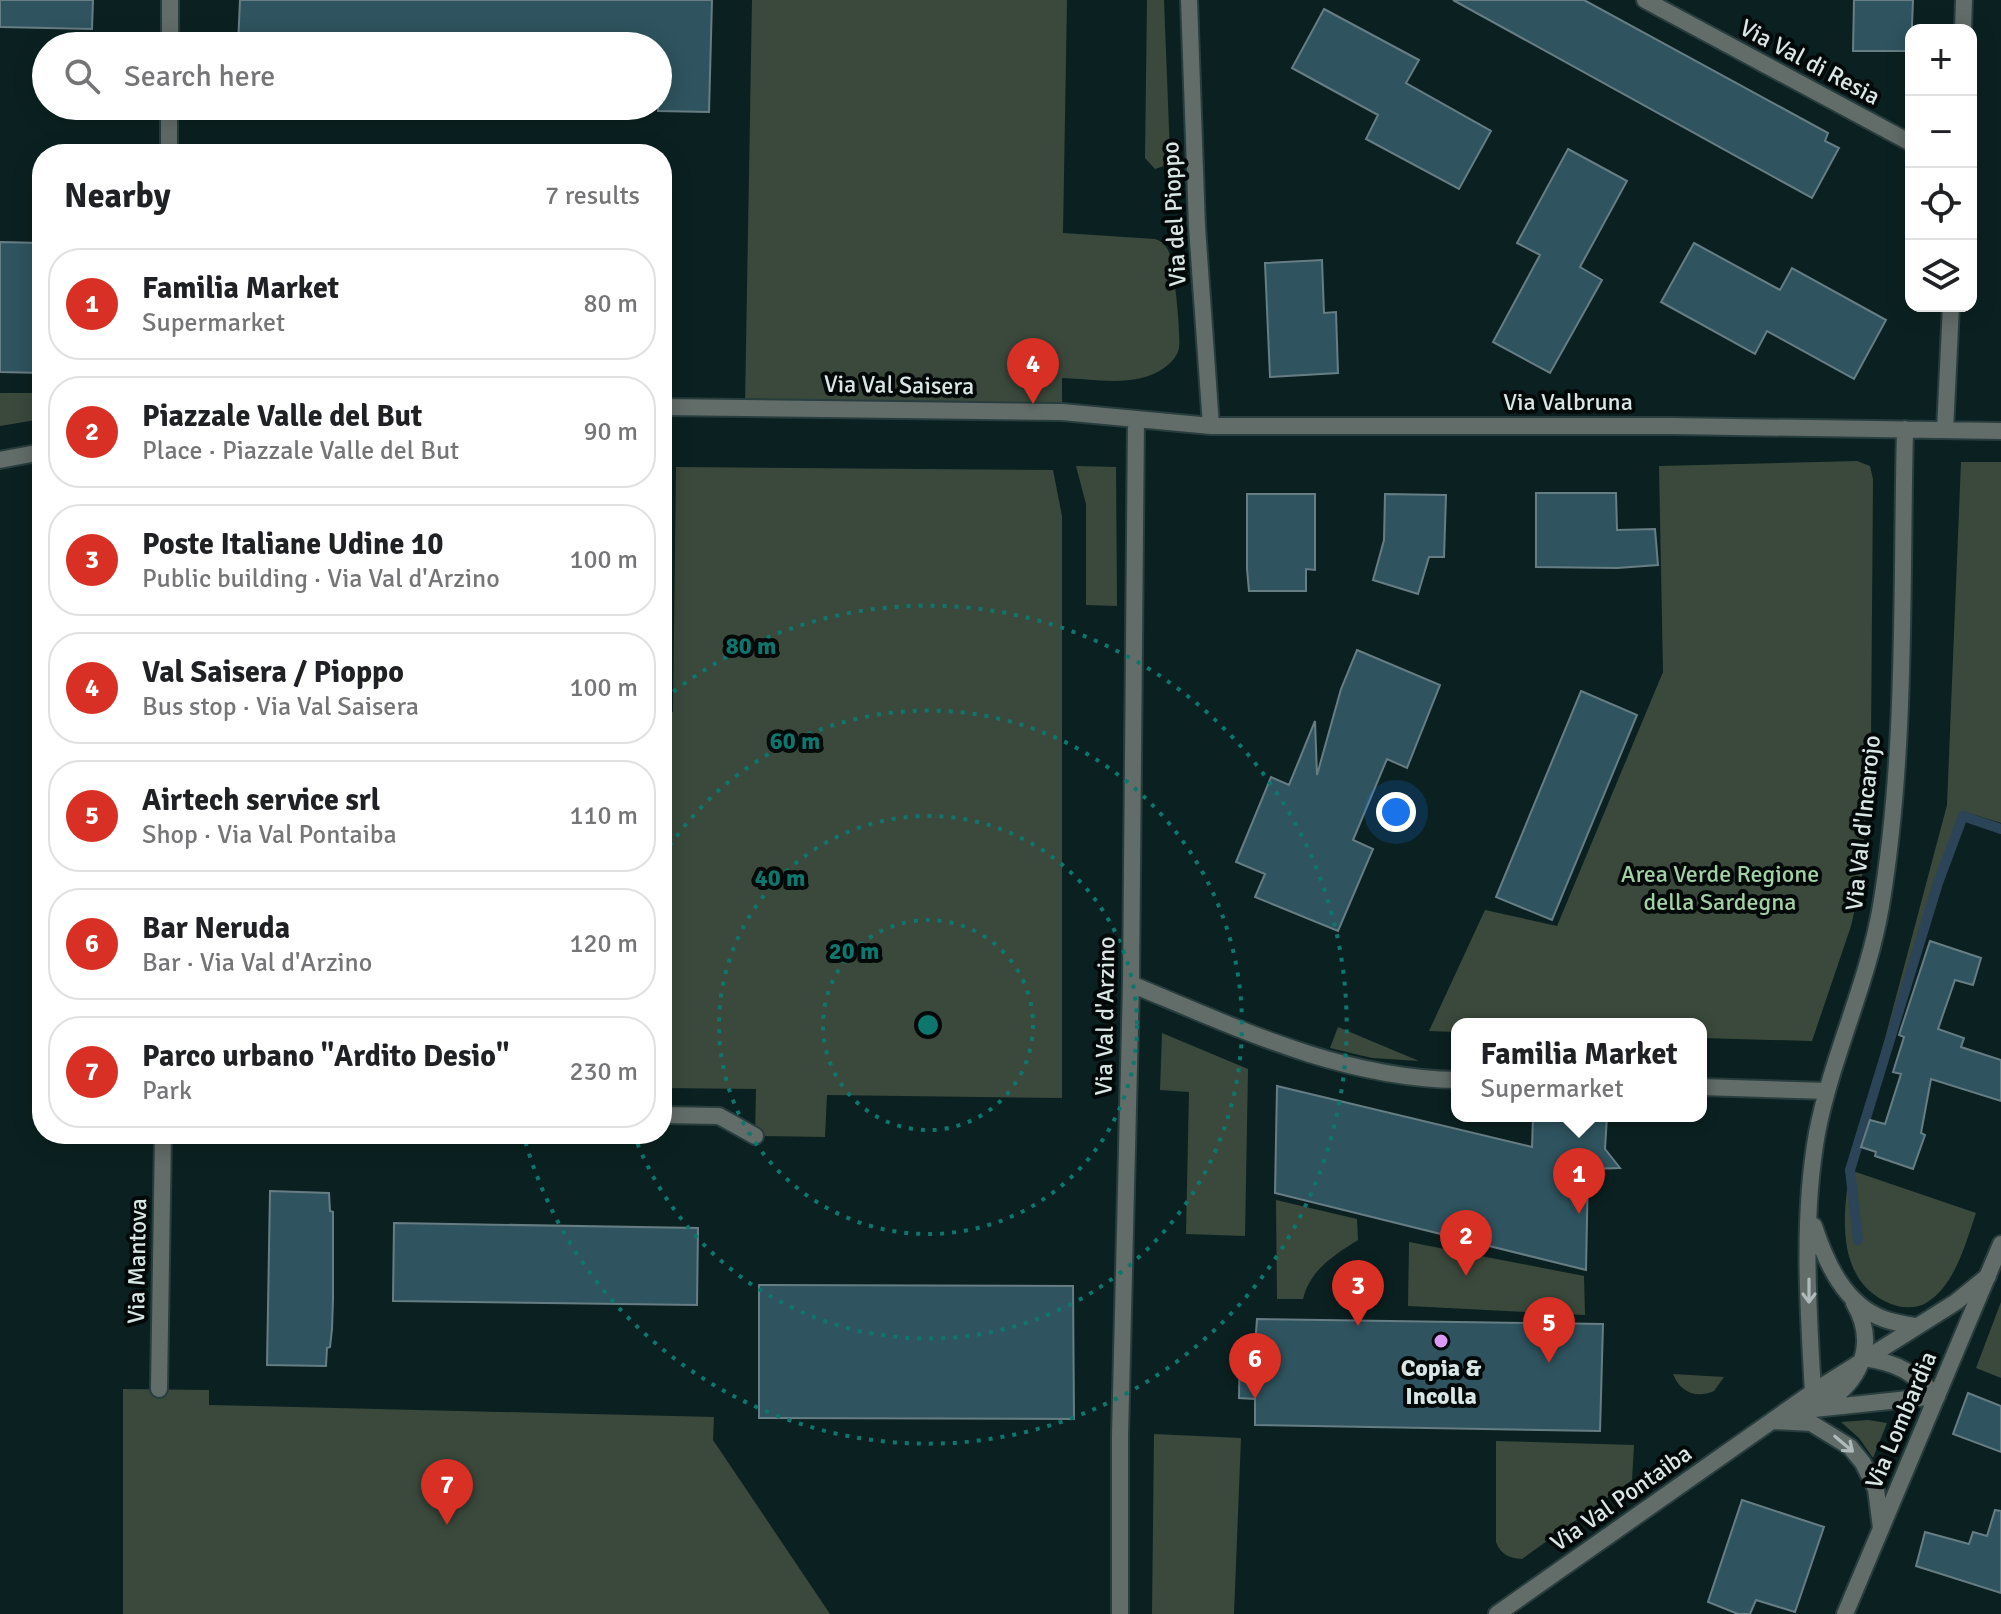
<!DOCTYPE html>
<html lang="en">
<head>
<meta charset="utf-8">
<style>
	body { margin:0; font-family:Signika,sans-serif; background:#f2f2f2; color:#202124 }
	.controls { position:absolute; right:24px; top:24px; display:grid; overflow:hidden; border-radius:16px; box-shadow:0 4px 20px #0003 }
	.controls button { width:72px; height:72px; display:grid; place-items:center; padding:0; border:0; border-bottom:2px solid #e0e0e0; background:#fff; color:#202124; font:40px sans-serif }
	.you { position:absolute; left:1396px; top:812px; width:28px; height:28px; margin:-20px; border:6px solid #fff; border-radius:50%; background:#1a73e8; box-shadow:0 0 0 12px #1a73e833 }
	.badge { display:grid; place-items:center; width:52px; height:52px; border-radius:50%; background:#d93025; color:#fff; font-size:26px; font-weight:700 }
	.pin { position:absolute; translate:-50% -66px; filter:drop-shadow(0 2px 4px #0008) }
	.pin::after { content:''; position:absolute; top:42px; width:28px; height:24px; background:inherit; clip-path:polygon(0 0,100% 0,50% 100%) }
	.popup { position:absolute; left:1451px; top:1018px; width:256px; height:104px; box-sizing:border-box; display:grid; place-content:center; border-radius:16px; background:#fff; filter:drop-shadow(0 2px 6px #0005); font-size:26px; white-space:nowrap; color:#757577 }
	.popup b { font-size:30px; color:#202124 }
	.popup::after { content:''; position:absolute; left:50%; top:100%; margin-left:-16px; border:16px solid transparent; border-top-color:#fff }
	.list { margin:0; padding:0; list-style:none }
	h2 { display:flex; justify-content:space-between; align-items:center; height:104px; margin:0; padding:0 32px; font-size:34px }
	h2 small { font-size:26px; font-weight:400; color:#757577 }
	.list li { display:grid; grid-template-columns:52px 1fr auto; gap:24px; align-items:center; box-sizing:border-box; height:112px; margin:0 16px 16px; padding:0 16px; border:2px solid #e0e0e0; border-radius:32px }
	.list b { display:block; font-size:30px; white-space:nowrap }
	.list p { margin:0; font-size:26px; white-space:nowrap; color:#757577 }
	.list em { font-size:26px; font-style:normal; color:#757577 }
	.icon { flex:none; width:44px; height:44px; fill:none; stroke:currentColor; stroke-width:2; stroke-linecap:round; stroke-linejoin:round }
	.map { position:relative; flex:none; width:2001px; height:1614px; overflow:hidden }
	.search { position:absolute; background:#fff; box-shadow:0 4px 20px #0003; left:32px; top:32px; width:640px; height:88px; display:flex; align-items:center; gap:20px; box-sizing:border-box; padding:0 28px; border-radius:44px; color:#757577; font-size:30px }
	.panel { position:absolute; background:#fff; box-shadow:0 4px 20px #0003; left:32px; top:144px; width:640px; height:1000px; border-radius:32px }
	.map>svg:first-child { display:block }
	.green { fill:#3b493c }
	.lines { fill:none; stroke-linecap:round; stroke-linejoin:round }
	.stream { stroke:#2b4458; stroke-width:10 }
	.building { fill:#2f545f; stroke:#677d84; stroke-width:2 }
	.service-casing { stroke:#283d3d; stroke-width:20 }
	.pedestrian-casing { stroke:#283d3d; stroke-width:20 }
	.minor-casing { stroke:#283d3d; stroke-width:20 }
	.tertiary-casing { stroke:#283d3d; stroke-width:20 }
	.service { stroke:#626c68; stroke-width:16 }
	.pedestrian { stroke:#626c68; stroke-width:16 }
	.minor { stroke:#626c68; stroke-width:16 }
	.tertiary { stroke:#626c68; stroke-width:16 }
	.oneway { stroke:#afbbba }
	.ring { fill:none; stroke:#0f766e; stroke-width:4; stroke-dasharray:4 8 }
	.poi-dot { fill:#da9af6; stroke:#030909; stroke-width:3 }
	.labels { text-anchor:middle; dominant-baseline:central; stroke-width:8; stroke-linejoin:round; paint-order:stroke }
	.street-label { font-size:24px; fill:#d9e6e6; stroke:#030909 }
	.park-label { font-size:24px; fill:#a2d0a6; stroke:#030909 }
	.poi-label { font-size:24px; font-weight:bold; fill:#d9e6e6; stroke:#030909 }
	.centre { fill:#0f766e; stroke:#030909; stroke-width:4 }
	.ring-label { font-size:24px; text-anchor:middle; font-weight:bold; fill:#0f766e; stroke:#030909; stroke-width:8; stroke-linejoin:round; paint-order:stroke }
</style>
</head>
<body>
<div class="map">
<svg width="2001" height="1614" viewBox="0 0 2001 1614">
	<rect width="100%" height="100%" fill="#0b2121"/>
	<path class="green" d="M 752,0 L 1067,0 L 1063,233 L 1155,239 C 1161,241 1165,244 1168,250 C 1174,261 1181,336 1179,348 C 1177,357 1171,363 1164,368 C 1137,388 1094,379 1062,378 L 1062,412 L 745,406 Z
		M 1147,0 L 1164,0 L 1170,155 L 1164,166 L 1155,169 L 1145,158 Z
		M 0,393 L 42,393 L 42,419 L 0,426 Z
		M 1857,461 L 1870,466 L 1873,479 L 1871,743 L 1862,877 L 1851,926 L 1812,1041 L 1701,1038 L 1701,1024 L 1457,1024 L 1457,1032 L 1429,1031 L 1485,910 L 1557,926 L 1663,672 L 1659,466 Z
		M 1961,462 L 2001,462 L 2001,823 L 1962,811 L 1850,1170 L 1976,1213 C 1966,1242 1955,1286 1926,1303 C 1916,1309 1901,1308 1891,1304 C 1836,1282 1842,1218 1850,1170 L 1947,805 Z
		M 1076,466 L 1116,467 L 1117,606 L 1086,605 L 1086,504 Z
		M 676,467 L 1053,470 L 1062,516 L 1062,1098 L 827,1095 L 825,1137 L 755,1136 L 756,1089 L 662,1088 L 662,713 L 673,712 Z
		M 1338,1027 L 1419,1061 L 1372,1058 L 1330,1048 Z
		M 1162,1033 L 1248,1069 L 1245,1236 L 1186,1234 L 1189,1092 L 1160,1090 Z
		M 1276,1200 L 1357,1219 L 1358,1240 C 1334,1255 1310,1270 1303,1299 L 1277,1299 Z
		M 1409,1242 L 1584,1276 L 1585,1315 L 1408,1306 Z
		M 2001,1302 L 2001,1378 L 1976,1368 Z
		M 1673,1374 L 1724,1377 L 1714,1391 C 1696,1399 1680,1392 1673,1374 Z
		M 123,1389 L 209,1390 L 209,1405 L 714,1417 L 713,1440 L 830,1614 L 123,1614 Z
		M 1868,1420 L 1887,1423 L 1873,1458 L 1859,1438 L 1841,1422 Z
		M 1154,1434 L 1241,1438 L 1234,1614 L 1152,1614 Z
		M 1496,1441 L 1634,1445 L 1632,1480 L 1522,1559 C 1509,1558 1501,1555 1496,1542 Z"/>
	<g class="lines">
		<path class="stream" d="M 1858,1240 L 1850,1170 L 1938,883 L 1963,816 L 2001,829"/>
	</g>
	<path class="building" d="M 0,0 L 93,0 L 92,29 L 0,27 Z
		M 240,0 L 712,0 L 709,112 L 658,111 L 658,46 L 238,45 Z
		M 1453,0 L 1584,0 L 1828,133 L 1825,141 L 1839,148 L 1812,198 Z
		M 1854,0 L 1913,0 L 1911,51 L 1853,51 Z
		M 1324,9 L 1419,60 L 1406,83 L 1491,131 L 1459,189 L 1366,139 L 1378,115 L 1292,68 Z
		M 1568,149 L 1627,181 L 1580,267 L 1602,280 L 1550,373 L 1493,342 L 1540,255 L 1517,243 Z
		M 0,242 L 42,243 L 42,373 L 0,372 Z
		M 1694,243 L 1780,290 L 1792,268 L 1886,320 L 1854,379 L 1767,331 L 1755,354 L 1661,302 Z
		M 1322,260 L 1324,313 L 1336,312 L 1338,373 L 1270,377 L 1265,263 Z
		M 1536,493 L 1616,493 L 1617,530 L 1655,529 L 1658,565 L 1617,568 L 1536,567 Z
		M 1247,494 L 1315,494 L 1315,570 L 1306,569 L 1306,591 L 1249,591 L 1247,569 Z
		M 1385,494 L 1446,495 L 1444,557 L 1429,557 L 1418,594 L 1373,580 L 1384,540 Z
		M 1357,650 L 1440,685 L 1407,768 L 1387,759 L 1353,840 L 1373,849 L 1338,931 L 1255,897 L 1265,874 L 1236,862 L 1271,777 L 1289,785 L 1315,721 L 1317,775 L 1341,689 Z
		M 1581,691 L 1637,715 L 1552,920 L 1496,897 Z
		M 1930,941 L 1981,958 L 1973,985 L 1955,980 L 1938,1029 L 1964,1038 L 1961,1047 L 2001,1060 L 2001,1101 L 1931,1079 L 1921,1133 L 1925,1135 L 1913,1169 L 1875,1156 L 1876,1152 L 1861,1147 L 1870,1120 L 1885,1124 L 1901,1074 L 1893,1072 L 1904,1037 L 1899,1035 Z
		M 1277,1086 L 1532,1147 L 1533,1117 L 1607,1116 L 1605,1149 L 1620,1168 L 1588,1169 L 1586,1270 L 1275,1193 Z
		M 270,1191 L 329,1193 L 330,1211 L 333,1212 L 333,1299 L 332,1329 L 330,1347 L 327,1348 L 326,1366 L 267,1365 Z
		M 394,1223 L 698,1228 L 697,1305 L 393,1301 Z
		M 759,1285 L 1073,1286 L 1074,1419 L 759,1418 Z
		M 1257,1319 L 1603,1324 L 1600,1431 L 1255,1425 L 1255,1399 L 1239,1398 L 1240,1346 L 1255,1346 Z
		M 1968,1393 L 2001,1406 L 2001,1452 L 1953,1434 Z
		M 1742,1500 L 1824,1527 L 1795,1612 L 1756,1600 L 1750,1614 L 1738,1614 L 1708,1602 Z
		M 1995,1510 L 2001,1511 L 2001,1593 L 1916,1566 L 1925,1532 L 1969,1544 L 1973,1532 L 1987,1536 Z"/>
	<g class="lines">
		<g class="service-casing">
			<path id="service" d="M 1963,30 L 1964,0"/>
		</g>
		<g class="pedestrian-casing">
			<path id="pedestrian" d="M 662,1115 L 719,1116 L 755,1136"/>
		</g>
		<g class="minor-casing">
			<path id="minor" d="M 1189,0 L 1197,227 L 1211,426
				M 1645,0 L 1911,143
				M 170,46 L 170,0
				M 169,154 L 169,106
				M 662,407 L 1062,412 L 1211,426 L 1671,426 L 2001,431
				M 1945,430 L 1951,306
				M 0,460 L 42,452
				M 1131,984 C 1237,1028 1341,1078 1457,1080
				M 1701,1087 L 1827,1091
				M 1814,1226 C 1826,1263 1845,1305 1884,1319 C 1894,1323 1905,1324 1915,1326
				M 1864,1358 C 1900,1363 1910,1372 1937,1396
				M 159,1389 L 163,1134
				M 1813,1392 C 1808,1307 1802,1217 1817,1133 C 1832,1056 1868,983 1881,906 C 1907,750 1901,587 1905,429
				M 1819,1407 C 1859,1384 1879,1346 1854,1303
				M 1786,1417 L 1814,1409 L 1937,1396
				M 1773,1421 L 1811,1423 L 1850,1447 L 1863,1463 L 1876,1489 L 1881,1528
				M 1120,1614 L 1120,1436 L 1131,984 L 1136,419
				M 1497,1614 L 1813,1392 L 1956,1302 L 1988,1276"/>
		</g>
		<g class="tertiary-casing">
			<path id="tertiary" d="M 1845,1614 L 2001,1244"/>
		</g>
		<use href="#service" class="service"/>
		<use href="#pedestrian" class="pedestrian"/>
		<use href="#minor" class="minor"/>
		<use href="#tertiary" class="tertiary"/>
	</g>
	<defs><path id="oneway-shaft" d="M-6 0H5M1.5-3L5.5 0L1.5 3" fill="none" stroke-width="1.6" stroke-linecap="round" stroke-linejoin="round" transform="scale(2)"/></defs>
	<g class="oneway">
		<use href="#oneway-shaft" transform="translate(1809 1291) rotate(90)"/>
		<use href="#oneway-shaft" transform="translate(1844 1444) rotate(40)"/>
	</g>
	<g class="ring">
		<circle cx="928" cy="1025" r="105"/>
		<circle cx="928" cy="1025" r="209"/>
		<path d="M663 856A314 314 0 1 1 634 1135"/>
		<path d="M664 699A419 419 0 1 1 524 1137"/>
	</g>
	<circle class="poi-dot" cx="1441" cy="1341" r="8"/>
	<g class="labels">
		<g class="street-label">
			<text transform="translate(1810 62) rotate(28)">Via Val di Resia</text>
			<text transform="translate(1174 214) rotate(-93)">Via del Pioppo</text>
			<text transform="translate(899 385) rotate(1)">Via Val Saisera</text>
			<text x="1568" y="402">Via Valbruna</text>
			<text transform="translate(1863 823) rotate(-84)">Via Val d'Incarojo</text>
			<text transform="translate(1105 1016) rotate(-89)">Via Val d'Arzino</text>
			<text transform="translate(137 1261) rotate(-89)">Via Mantova</text>
			<text transform="translate(1901 1420) rotate(-67)">Via Lombardia</text>
			<text transform="translate(1621 1498) rotate(-35)">Via Val Pontaiba</text>
		</g>
		<g class="park-label">
			<text x="1720" y="874">Area Verde Regione<tspan x="1720" dy="28">della Sardegna</tspan></text>
		</g>
		<g class="poi-label">
			<text x="1441" y="1368">Copia &amp;<tspan x="1441" dy="28">Incolla</tspan></text>
		</g>
	</g>
	<circle cx="928" cy="1025" r="12" class="centre"/>
	<g class="ring-label">
		<text x="751" y="654">80 m</text>
		<text x="795" y="749">60 m</text>
		<text x="780" y="886">40 m</text>
		<text x="854" y="959">20 m</text>
	</g>
</svg>
<div class="controls">
<button>+</button>
<button>−</button>
<button><svg class="icon" aria-label="locate" viewBox="0 0 24 24"><circle cx="12" cy="12" r="6"/><path d="M12 2v4M12 18v4M2 12h4M18 12h4"/></svg></button>
<button><svg class="icon" aria-label="layers" viewBox="0 0 24 24"><path d="M12 4l9 5-9 5-9-5zM3 14l9 5 9-5"/></svg></button>
</div>
<div class="you"></div>
<div class="pin badge" style="left:1579px;top:1214px">1</div>
<div class="popup"><b>Familia Market</b>Supermarket</div>
<div class="pin badge" style="left:1466px;top:1276px">2</div>
<div class="pin badge" style="left:1358px;top:1326px">3</div>
<div class="pin badge" style="left:1033px;top:404px">4</div>
<div class="pin badge" style="left:1549px;top:1363px">5</div>
<div class="pin badge" style="left:1255px;top:1399px">6</div>
<div class="pin badge" style="left:447px;top:1525px">7</div>
<div class="search"><svg class="icon" aria-label="search" viewBox="0 0 24 24"><circle cx="10" cy="10" r="6"/><path d="M15 15l6 6"/></svg>Search here</div>
<section class="panel">
<h2>Nearby<small>7 results</small></h2>
<ul class="list">
<li><span class="badge">1</span><div><b>Familia Market</b><p>Supermarket</p></div><em>80 m</em></li>
<li><span class="badge">2</span><div><b>Piazzale Valle del But</b><p>Place · Piazzale Valle del But</p></div><em>90 m</em></li>
<li><span class="badge">3</span><div><b>Poste Italiane Udine 10</b><p>Public building · Via Val d'Arzino</p></div><em>100 m</em></li>
<li><span class="badge">4</span><div><b>Val Saisera / Pioppo</b><p>Bus stop · Via Val Saisera</p></div><em>100 m</em></li>
<li><span class="badge">5</span><div><b>Airtech service srl</b><p>Shop · Via Val Pontaiba</p></div><em>110 m</em></li>
<li><span class="badge">6</span><div><b>Bar Neruda</b><p>Bar · Via Val d'Arzino</p></div><em>120 m</em></li>
<li><span class="badge">7</span><div><b>Parco urbano &quot;Ardito Desio&quot;</b><p>Park</p></div><em>230 m</em></li>
</ul>
</section>
</div>
</body>
</html>
